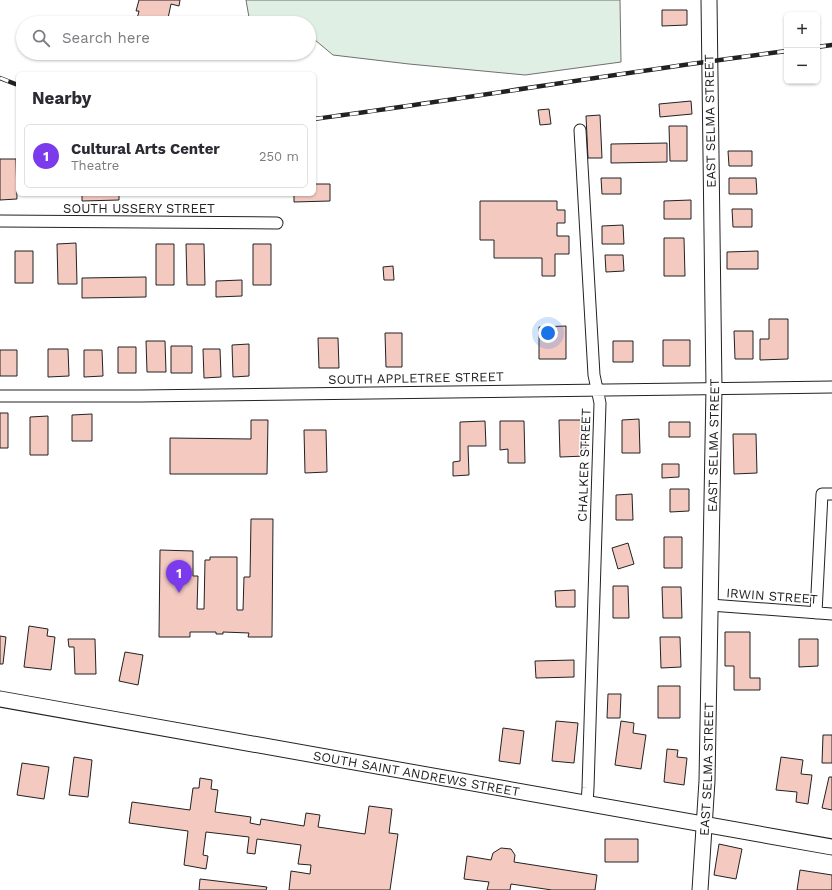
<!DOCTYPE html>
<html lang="en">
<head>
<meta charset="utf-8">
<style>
	body { margin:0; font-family:"Work Sans",sans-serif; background:#f2f2f3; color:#2b2b33 }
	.controls { position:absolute; right:12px; top:12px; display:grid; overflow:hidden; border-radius:6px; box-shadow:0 1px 3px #0004 }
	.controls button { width:36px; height:36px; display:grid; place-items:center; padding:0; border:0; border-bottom:1px solid #e1e1e2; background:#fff; color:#2b2b33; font:20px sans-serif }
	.you { position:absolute; left:548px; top:333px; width:14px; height:14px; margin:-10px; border:3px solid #fff; border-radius:50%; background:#1a73e8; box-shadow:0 0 0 6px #1a73e833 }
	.badge { display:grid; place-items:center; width:26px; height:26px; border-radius:50%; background:#7c3aed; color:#fff; font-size:13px; font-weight:700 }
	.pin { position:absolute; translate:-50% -33px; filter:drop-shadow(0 1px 2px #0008) }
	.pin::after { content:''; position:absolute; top:21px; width:14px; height:12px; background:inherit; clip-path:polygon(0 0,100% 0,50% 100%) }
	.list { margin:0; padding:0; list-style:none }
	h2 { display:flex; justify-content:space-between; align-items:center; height:52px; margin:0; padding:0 16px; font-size:17px }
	h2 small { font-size:13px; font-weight:400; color:#7c7c81 }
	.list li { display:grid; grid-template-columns:26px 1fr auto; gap:12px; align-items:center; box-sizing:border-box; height:64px; margin:0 8px 8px; padding:0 8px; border:1px solid #e1e1e2; border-radius:6px }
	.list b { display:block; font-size:15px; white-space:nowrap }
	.list p { margin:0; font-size:13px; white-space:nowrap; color:#7c7c81 }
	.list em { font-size:13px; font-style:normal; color:#7c7c81 }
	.icon { flex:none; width:22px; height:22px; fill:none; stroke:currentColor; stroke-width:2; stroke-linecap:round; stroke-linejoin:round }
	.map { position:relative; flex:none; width:832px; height:890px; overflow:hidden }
	.search { position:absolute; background:#fff; box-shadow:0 1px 3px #0004; left:16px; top:16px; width:300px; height:44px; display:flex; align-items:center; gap:10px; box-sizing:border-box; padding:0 14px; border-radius:22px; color:#7c7c81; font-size:15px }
	.panel { position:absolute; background:#fff; box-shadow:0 1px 3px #0004; left:16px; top:72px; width:300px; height:124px; border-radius:6px }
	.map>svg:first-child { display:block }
	.green { fill:#e0efe3; stroke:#6f6f6f }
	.building { fill:#f3c9c0; stroke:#222 }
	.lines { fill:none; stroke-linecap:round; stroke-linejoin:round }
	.street-casing { stroke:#222; stroke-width:13 }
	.secondary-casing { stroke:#222; stroke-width:17 }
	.street { stroke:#fff; stroke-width:11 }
	.secondary { stroke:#fff; stroke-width:15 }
	.rail-casing { stroke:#222; stroke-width:4.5 }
	.rail { stroke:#fff; stroke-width:3; stroke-dasharray:9; stroke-linecap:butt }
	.labels { text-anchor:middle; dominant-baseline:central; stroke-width:3; stroke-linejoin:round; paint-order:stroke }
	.street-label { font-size:13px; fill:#222; stroke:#fff }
</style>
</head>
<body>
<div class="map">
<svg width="832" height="890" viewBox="0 0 832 890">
	<rect width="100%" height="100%" fill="#fff"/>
	<path class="green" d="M 246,0 L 620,0 L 621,62 L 525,75 L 409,64 L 333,55 L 309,35 L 309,23 L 250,23 Z"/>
	<path class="building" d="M 139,0 L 180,0 L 179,6 L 171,4 L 167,23 L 136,23 L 139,11 L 136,11 Z
		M 662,10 L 687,10 L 687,25 L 662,26 Z
		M 691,101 L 692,114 L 660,117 L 659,104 Z
		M 549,109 L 551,124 L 540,125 L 538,110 Z
		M 600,115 L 602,158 L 588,158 L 586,116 Z
		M 669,126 L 687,126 L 687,161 L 670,161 Z
		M 667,143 L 667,162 L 611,163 L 611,144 Z
		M 728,151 L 752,151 L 752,166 L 729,166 Z
		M 0,159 L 16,159 L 17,199 L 0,200 Z
		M 601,178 L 621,178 L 621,194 L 602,194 Z
		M 729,178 L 756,178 L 757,194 L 729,194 Z
		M 314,184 L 330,184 L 330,201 L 294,202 L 294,194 L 314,194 Z
		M 82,194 L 119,194 L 119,200 L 82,201 Z
		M 691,200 L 691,219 L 664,219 L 664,201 Z
		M 480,201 L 557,201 L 557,210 L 565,210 L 565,223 L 557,223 L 557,236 L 569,236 L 569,254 L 555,254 L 555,276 L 542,276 L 542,258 L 494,258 L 494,240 L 480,240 Z
		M 732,209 L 752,209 L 752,227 L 733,227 Z
		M 623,225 L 624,244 L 602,244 L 602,226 Z
		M 664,238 L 684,238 L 685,276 L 664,276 Z
		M 76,243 L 77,284 L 58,284 L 57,244 Z
		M 156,244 L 174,244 L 174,285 L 156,285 Z
		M 186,244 L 204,244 L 205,285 L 187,285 Z
		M 253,244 L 271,244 L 271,285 L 253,285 Z
		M 15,251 L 33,251 L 33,283 L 15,283 Z
		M 758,251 L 758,269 L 727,269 L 727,252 Z
		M 605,255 L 623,255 L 624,271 L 606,272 Z
		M 393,266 L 394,280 L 384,280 L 383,267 Z
		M 146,277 L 146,297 L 82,298 L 82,278 Z
		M 242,280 L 242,296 L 216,297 L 216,281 Z
		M 769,319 L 788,319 L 788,359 L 760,360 L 760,339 L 769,339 Z
		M 566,326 L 566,359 L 539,359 L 539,327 Z
		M 734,331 L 753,331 L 753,359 L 735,359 Z
		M 385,333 L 402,333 L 402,367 L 386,367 Z
		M 318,338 L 338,338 L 339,368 L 319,368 Z
		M 663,340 L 690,340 L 690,366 L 663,366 Z
		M 146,341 L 165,341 L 166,372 L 147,372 Z
		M 613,341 L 633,341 L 633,362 L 613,362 Z
		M 249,344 L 249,376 L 233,377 L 232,345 Z
		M 171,346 L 192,346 L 192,373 L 171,373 Z
		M 118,347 L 136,347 L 136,373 L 118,373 Z
		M 48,349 L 68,349 L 69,376 L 48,377 Z
		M 203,349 L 220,349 L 221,377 L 204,378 Z
		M 0,350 L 17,350 L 17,376 L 0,376 Z
		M 84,350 L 102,350 L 103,376 L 84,377 Z
		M 0,413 L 8,413 L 8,448 L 0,448 Z
		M 92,414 L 92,441 L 72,441 L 72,415 Z
		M 48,416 L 48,455 L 30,455 L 30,417 Z
		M 639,419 L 640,453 L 622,453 L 622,420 Z
		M 251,420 L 268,420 L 267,474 L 170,474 L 170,438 L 251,439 Z
		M 559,420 L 585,420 L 586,456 L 560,457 Z
		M 485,421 L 486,446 L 468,446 L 469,475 L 453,476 L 453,462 L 460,461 L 460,422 Z
		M 500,421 L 524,421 L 525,463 L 508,463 L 508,449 L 500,450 Z
		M 669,422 L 690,422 L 690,437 L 669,437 Z
		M 304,430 L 326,430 L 327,472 L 305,473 Z
		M 733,434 L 756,434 L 757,473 L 734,474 Z
		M 662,464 L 679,464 L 679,477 L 662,478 Z
		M 670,489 L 689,489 L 689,511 L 670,512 Z
		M 632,494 L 633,520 L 616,520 L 616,495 Z
		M 251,519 L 273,519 L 272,637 L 248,637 L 249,633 L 223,632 L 223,634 L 216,634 L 216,632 L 190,632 L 190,637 L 159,637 L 160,550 L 193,551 L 193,576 L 198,576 L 197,609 L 204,609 L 205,560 L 210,560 L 210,557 L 237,557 L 237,610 L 243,610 L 244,577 L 250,577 Z
		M 664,537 L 682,537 L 682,568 L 664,568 Z
		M 628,543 L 634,564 L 618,569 L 612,548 Z
		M 613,586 L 628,586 L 629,618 L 613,618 Z
		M 662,587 L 681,587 L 682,618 L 663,618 Z
		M 575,590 L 575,607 L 556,607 L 555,591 Z
		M 29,626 L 48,629 L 47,636 L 55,637 L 51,670 L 24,667 Z
		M 725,632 L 750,632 L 750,678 L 760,678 L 760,690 L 734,690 L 734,666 L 725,666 Z
		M 0,636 L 6,637 L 3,664 L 0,664 Z
		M 660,637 L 680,637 L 681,667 L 661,668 Z
		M 68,639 L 95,639 L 96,674 L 75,674 L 74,647 L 69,647 Z
		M 799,639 L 818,639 L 818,666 L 799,667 Z
		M 125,652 L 143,655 L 138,685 L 119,681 Z
		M 574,660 L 574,677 L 536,678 L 535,661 Z
		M 658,686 L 680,686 L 680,718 L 658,718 Z
		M 608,694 L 621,694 L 620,718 L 607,718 Z
		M 556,721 L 578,723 L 574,763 L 552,761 Z
		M 621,721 L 634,723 L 633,733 L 646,735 L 641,769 L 615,765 Z
		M 503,728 L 524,731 L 520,764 L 499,761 Z
		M 823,735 L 832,735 L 832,763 L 822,763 Z
		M 667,749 L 678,750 L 677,757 L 687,758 L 684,785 L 664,782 Z
		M 74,757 L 92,760 L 88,797 L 69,795 Z
		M 781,757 L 803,760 L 801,774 L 812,775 L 808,804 L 796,802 L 797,792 L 776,790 Z
		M 22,763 L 49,767 L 44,799 L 17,795 Z
		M 829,777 L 832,777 L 832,810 L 822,808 Z
		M 200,778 L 212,780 L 211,789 L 218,790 L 215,812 L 251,817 L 250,823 L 260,825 L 261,819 L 304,826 L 306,813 L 320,815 L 318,827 L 365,834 L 369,806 L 392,809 L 389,833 L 398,834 L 390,890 L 289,890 L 291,871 L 310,874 L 311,865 L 298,864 L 301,845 L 257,839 L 255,854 L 247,853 L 249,837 L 206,832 L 203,855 L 208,856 L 206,869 L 184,865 L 188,831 L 129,823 L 132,802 L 190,810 L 193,788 L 199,788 Z
		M 605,839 L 638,839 L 638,862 L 605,862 Z
		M 719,844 L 742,849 L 736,879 L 714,875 Z
		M 501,848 L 511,849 L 515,855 L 514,862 L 597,875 L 595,890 L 552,890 L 511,884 L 510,890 L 487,890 L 489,882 L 464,879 L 467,856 L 491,860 L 493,853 Z
		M 800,870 L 832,875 L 832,890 L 797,890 Z
		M 200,879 L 267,887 L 266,890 L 199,890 Z"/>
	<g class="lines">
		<g class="street-casing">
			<path id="street" d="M 580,130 L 594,375 L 600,403 L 588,788 L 587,803
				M 0,221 L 277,223
				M 0,396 L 140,396 L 832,387
				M 710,605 L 832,614
				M 816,613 L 822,494 L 832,494"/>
		</g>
		<g class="secondary-casing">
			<g id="secondary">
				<path id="s1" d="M 0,699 L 832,847"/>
				<path id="s2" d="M 700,890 L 707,781 L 714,388 L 709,0"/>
			</g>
		</g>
		<use href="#street" class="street"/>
		<use href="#secondary" class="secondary"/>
		<g class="rail-casing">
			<path id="rail" d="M 817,47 L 832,45
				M 0,78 L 18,85
				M 314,119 C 472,98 629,71 787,51"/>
		</g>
		<use href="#rail" class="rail"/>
	</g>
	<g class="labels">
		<g class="street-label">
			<text transform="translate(710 121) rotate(-91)">EAST SELMA STREET</text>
			<text x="139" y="208">SOUTH USSERY STREET</text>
			<text transform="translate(416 378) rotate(-1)">SOUTH APPLETREE STREET</text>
			<text stroke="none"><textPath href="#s2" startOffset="445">EAST SELMA STREET</textPath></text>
			<text transform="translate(584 465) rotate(-88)">CHALKER STREET</text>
			<text transform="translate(772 596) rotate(4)">IRWIN STREET</text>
			<text stroke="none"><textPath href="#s2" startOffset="121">EAST SELMA STREET</textPath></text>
			<text stroke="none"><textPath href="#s1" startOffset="423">SOUTH SAINT ANDREWS STREET</textPath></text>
		</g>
	</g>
</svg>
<div class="controls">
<button>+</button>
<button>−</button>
</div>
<div class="you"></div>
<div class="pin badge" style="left:179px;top:593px">1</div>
<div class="search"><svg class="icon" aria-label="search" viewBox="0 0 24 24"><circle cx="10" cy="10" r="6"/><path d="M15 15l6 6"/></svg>Search here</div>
<section class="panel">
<h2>Nearby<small></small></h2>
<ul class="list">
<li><span class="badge">1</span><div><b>Cultural Arts Center</b><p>Theatre</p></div><em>250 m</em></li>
</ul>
</section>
</div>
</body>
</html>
